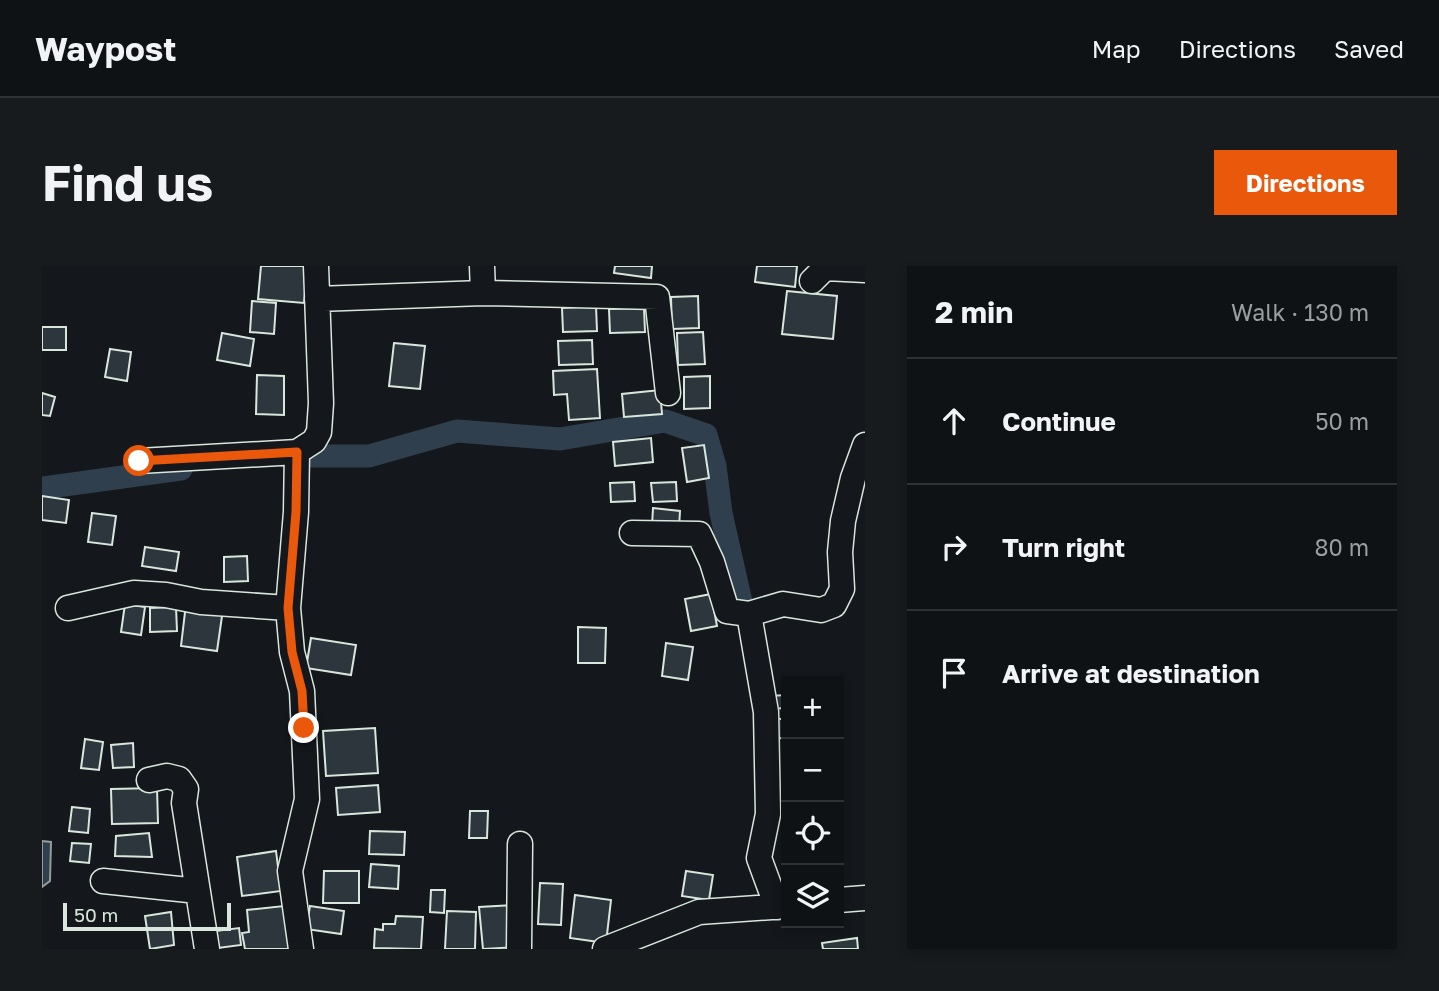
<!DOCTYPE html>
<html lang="en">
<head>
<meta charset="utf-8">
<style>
	body { margin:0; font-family:"Golos Text",sans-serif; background:#181b1e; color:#f1f3f6 }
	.controls { position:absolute; right:21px; bottom:21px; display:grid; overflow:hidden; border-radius:0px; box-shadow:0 4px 10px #0003 }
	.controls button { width:63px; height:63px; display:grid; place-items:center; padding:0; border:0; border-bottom:2px solid #2f3234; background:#0f1215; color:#f1f3f6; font:35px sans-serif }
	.scale { position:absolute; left:21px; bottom:18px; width:168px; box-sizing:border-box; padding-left:7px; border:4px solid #d8e6dc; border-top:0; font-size:19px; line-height:24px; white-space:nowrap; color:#d8e6dc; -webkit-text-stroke:5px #14181c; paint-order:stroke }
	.stop { position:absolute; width:21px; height:21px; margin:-16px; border:5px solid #ea580c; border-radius:50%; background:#fff }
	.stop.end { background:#ea580c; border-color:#fff; box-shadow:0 2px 7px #0008 }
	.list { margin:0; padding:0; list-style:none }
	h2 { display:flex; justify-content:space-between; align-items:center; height:91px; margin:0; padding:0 28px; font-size:30px }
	h2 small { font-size:23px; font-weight:400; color:#9b9ea0 }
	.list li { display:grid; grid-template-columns:46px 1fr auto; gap:21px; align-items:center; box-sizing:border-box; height:126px; padding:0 28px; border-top:2px solid #2f3234 }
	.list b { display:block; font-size:26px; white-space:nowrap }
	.list em { font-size:23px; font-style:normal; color:#9b9ea0 }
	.icon { flex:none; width:38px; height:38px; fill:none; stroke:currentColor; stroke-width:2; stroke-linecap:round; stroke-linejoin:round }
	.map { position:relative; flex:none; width:823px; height:683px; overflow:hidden; border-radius:0px }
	header { display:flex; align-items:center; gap:42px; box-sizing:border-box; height:98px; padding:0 35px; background:#0f1215; border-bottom:2px solid #2f3234 }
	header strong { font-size:33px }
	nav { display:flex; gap:38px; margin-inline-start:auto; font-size:24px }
	.intro { display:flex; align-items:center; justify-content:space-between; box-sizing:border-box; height:168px; padding:0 42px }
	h1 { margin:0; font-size:49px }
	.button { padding:18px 32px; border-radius:0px; background:#ea580c; color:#fff; font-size:24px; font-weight:700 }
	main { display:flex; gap:42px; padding:0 42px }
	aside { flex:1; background:#0f1215; border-radius:0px; box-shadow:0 4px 10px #0003 }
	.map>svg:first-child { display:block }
	.water { fill:#2f3f4d; stroke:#939e99; stroke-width:2 }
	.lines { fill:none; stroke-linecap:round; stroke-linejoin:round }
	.canal { stroke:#2f3f4d; stroke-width:23 }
	.building { fill:#2c363c; stroke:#d8e6dc; stroke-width:2 }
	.minor-casing { stroke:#d8e6dc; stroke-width:27 }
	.minor { stroke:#14181c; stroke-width:24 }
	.route { stroke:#ea580c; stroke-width:9 }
</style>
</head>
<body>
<header>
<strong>Waypost</strong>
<nav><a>Map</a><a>Directions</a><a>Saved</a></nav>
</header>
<div class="intro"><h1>Find us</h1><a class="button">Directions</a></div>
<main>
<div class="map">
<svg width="823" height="683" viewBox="0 0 823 683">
	<rect width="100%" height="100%" fill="#14181c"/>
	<path class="water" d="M 0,575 L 9,576 L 8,615 L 0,621 Z"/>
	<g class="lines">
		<path class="canal" d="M 243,190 L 327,190 L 415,165 L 518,173 L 623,155 L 664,169 L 673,200 L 679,247 L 699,336
			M 0,222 L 139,203"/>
	</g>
	<path class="building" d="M 219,0 L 266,0 L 262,37 L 216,33 Z
		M 573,0 L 610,0 L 609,12 L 572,7 Z
		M 715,0 L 755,0 L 753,21 L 713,16 Z
		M 745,25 L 795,30 L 791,73 L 740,68 Z
		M 656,30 L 657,62 L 630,63 L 629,31 Z
		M 210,35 L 234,37 L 232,68 L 208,66 Z
		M 554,40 L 555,65 L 521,66 L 520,42 Z
		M 602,42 L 603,66 L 568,67 L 567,43 Z
		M 0,61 L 24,61 L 24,84 L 0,84 Z
		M 661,66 L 663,98 L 636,99 L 635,67 Z
		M 180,67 L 212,73 L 208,100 L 175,94 Z
		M 550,74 L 551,98 L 517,99 L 516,75 Z
		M 352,77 L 383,80 L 378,123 L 347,120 Z
		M 68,83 L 89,86 L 85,115 L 63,111 Z
		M 555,103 L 558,152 L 527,154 L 525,128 L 512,129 L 511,105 Z
		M 215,109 L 242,110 L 242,149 L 214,148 Z
		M 668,110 L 668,142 L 642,143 L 642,111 Z
		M 618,124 L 620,148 L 582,151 L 580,128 Z
		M 0,127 L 13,131 L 8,150 L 0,149 Z
		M 609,172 L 611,196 L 573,200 L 571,176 Z
		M 662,179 L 667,212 L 645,216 L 640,182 Z
		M 592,216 L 593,235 L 569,236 L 568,217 Z
		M 634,216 L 635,235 L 611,236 L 609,217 Z
		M 0,230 L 27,234 L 24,257 L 0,254 Z
		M 611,242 L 638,245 L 637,262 L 610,260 Z
		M 50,247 L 74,250 L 70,279 L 46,276 Z
		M 103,281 L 137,286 L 134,305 L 100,300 Z
		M 205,290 L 206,315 L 182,316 L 182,291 Z
		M 669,328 L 675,360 L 649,365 L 643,333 Z
		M 83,338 L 103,341 L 99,369 L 79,366 Z
		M 144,338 L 181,343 L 175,385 L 139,380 Z
		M 134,341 L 135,365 L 108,366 L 108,342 Z
		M 536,361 L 564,362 L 563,397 L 536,397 Z
		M 269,372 L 314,379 L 309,409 L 264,402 Z
		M 624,377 L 651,381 L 646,414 L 620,410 Z
		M 744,429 L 744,442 L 729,443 L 728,430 Z
		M 733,452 L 744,454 L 744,473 L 730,471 Z
		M 333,462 L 336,507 L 284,510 L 281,465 Z
		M 43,473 L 61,476 L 57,504 L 39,502 Z
		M 91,477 L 92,501 L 71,502 L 69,479 Z
		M 336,519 L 338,546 L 296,549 L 294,522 Z
		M 115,522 L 116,557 L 70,558 L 69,523 Z
		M 30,541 L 48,543 L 46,567 L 27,565 Z
		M 428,545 L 446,545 L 445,572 L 427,572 Z
		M 328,565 L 363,566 L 362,589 L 327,588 Z
		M 107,567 L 110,591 L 73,590 L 74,570 Z
		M 30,577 L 49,578 L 47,597 L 28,595 Z
		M 234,585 L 239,625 L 200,630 L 195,591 Z
		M 329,598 L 357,600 L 356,623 L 327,621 Z
		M 282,605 L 317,605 L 317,637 L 281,637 Z
		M 644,605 L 671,609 L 667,634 L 640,630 Z
		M 498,617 L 521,618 L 519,659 L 496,658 Z
		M 389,624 L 403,624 L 402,647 L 388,646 Z
		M 533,629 L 569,634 L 564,677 L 528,672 Z
		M 472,639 L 475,681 L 441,683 L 437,641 Z
		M 242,640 L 247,683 L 203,683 L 200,667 L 207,666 L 205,644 Z
		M 268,640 L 302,645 L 299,668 L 264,663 Z
		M 405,645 L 434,646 L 433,683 L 403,683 Z
		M 129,646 L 132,679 L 108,683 L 103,650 Z
		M 354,650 L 381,651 L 379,683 L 332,682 L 333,663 L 341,664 L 341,658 L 353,658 Z
		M 197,662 L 199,679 L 168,683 L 166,666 Z
		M 815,672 L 816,683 L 781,683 L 780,677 Z"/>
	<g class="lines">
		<g class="minor-casing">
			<path id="minor" d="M 770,15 L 783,2 L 823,4
				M 441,27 L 615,31 L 626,127
				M 275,33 L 441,27 L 440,0
				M 255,186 L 254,246 L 246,342 L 250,386 L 260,425 L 265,533 L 248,605 L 259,683
				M 97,195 L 255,186 L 272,175 L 277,166 L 279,137 L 274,0
				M 590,267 L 657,268 L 670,296 L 685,345 L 707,348
				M 26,342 L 92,327 L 124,329 L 159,336 L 246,342
				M 107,514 L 125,510 L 137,513 L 144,523 L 142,537 L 165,683
				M 61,615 L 156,625
				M 797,634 L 823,632
				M 735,641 L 717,592 L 726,548 L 724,446 L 707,348 L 741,338 L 779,344 L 792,339 L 800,323 L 798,286 L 801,255 L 811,212 L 823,179
				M 477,683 L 478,578
				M 563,683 L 657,646 L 744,640"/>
		</g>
		<use href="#minor" class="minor"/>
	</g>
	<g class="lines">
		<path class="route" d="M 97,195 L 255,186 L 254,246 L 246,342 L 250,386 L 260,425 L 262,462"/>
	</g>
</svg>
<div class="controls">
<button>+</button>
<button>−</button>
<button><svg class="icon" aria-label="locate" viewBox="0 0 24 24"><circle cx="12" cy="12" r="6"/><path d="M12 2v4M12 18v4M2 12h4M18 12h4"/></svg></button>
<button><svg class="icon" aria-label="layers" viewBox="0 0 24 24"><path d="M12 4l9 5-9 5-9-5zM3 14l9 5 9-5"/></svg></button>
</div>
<div class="scale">50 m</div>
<div class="stop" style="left:97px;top:195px"></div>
<div class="stop end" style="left:262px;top:462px"></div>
</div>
<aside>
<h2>2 min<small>Walk · 130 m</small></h2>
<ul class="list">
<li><svg class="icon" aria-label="ahead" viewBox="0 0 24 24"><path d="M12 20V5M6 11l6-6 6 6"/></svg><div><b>Continue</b></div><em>50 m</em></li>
<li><svg class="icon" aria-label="right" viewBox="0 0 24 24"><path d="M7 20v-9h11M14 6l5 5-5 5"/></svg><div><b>Turn right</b></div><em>80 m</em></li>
<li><svg class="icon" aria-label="arrive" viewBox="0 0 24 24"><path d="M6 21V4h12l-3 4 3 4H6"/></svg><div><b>Arrive at destination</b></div></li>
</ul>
</aside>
</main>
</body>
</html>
